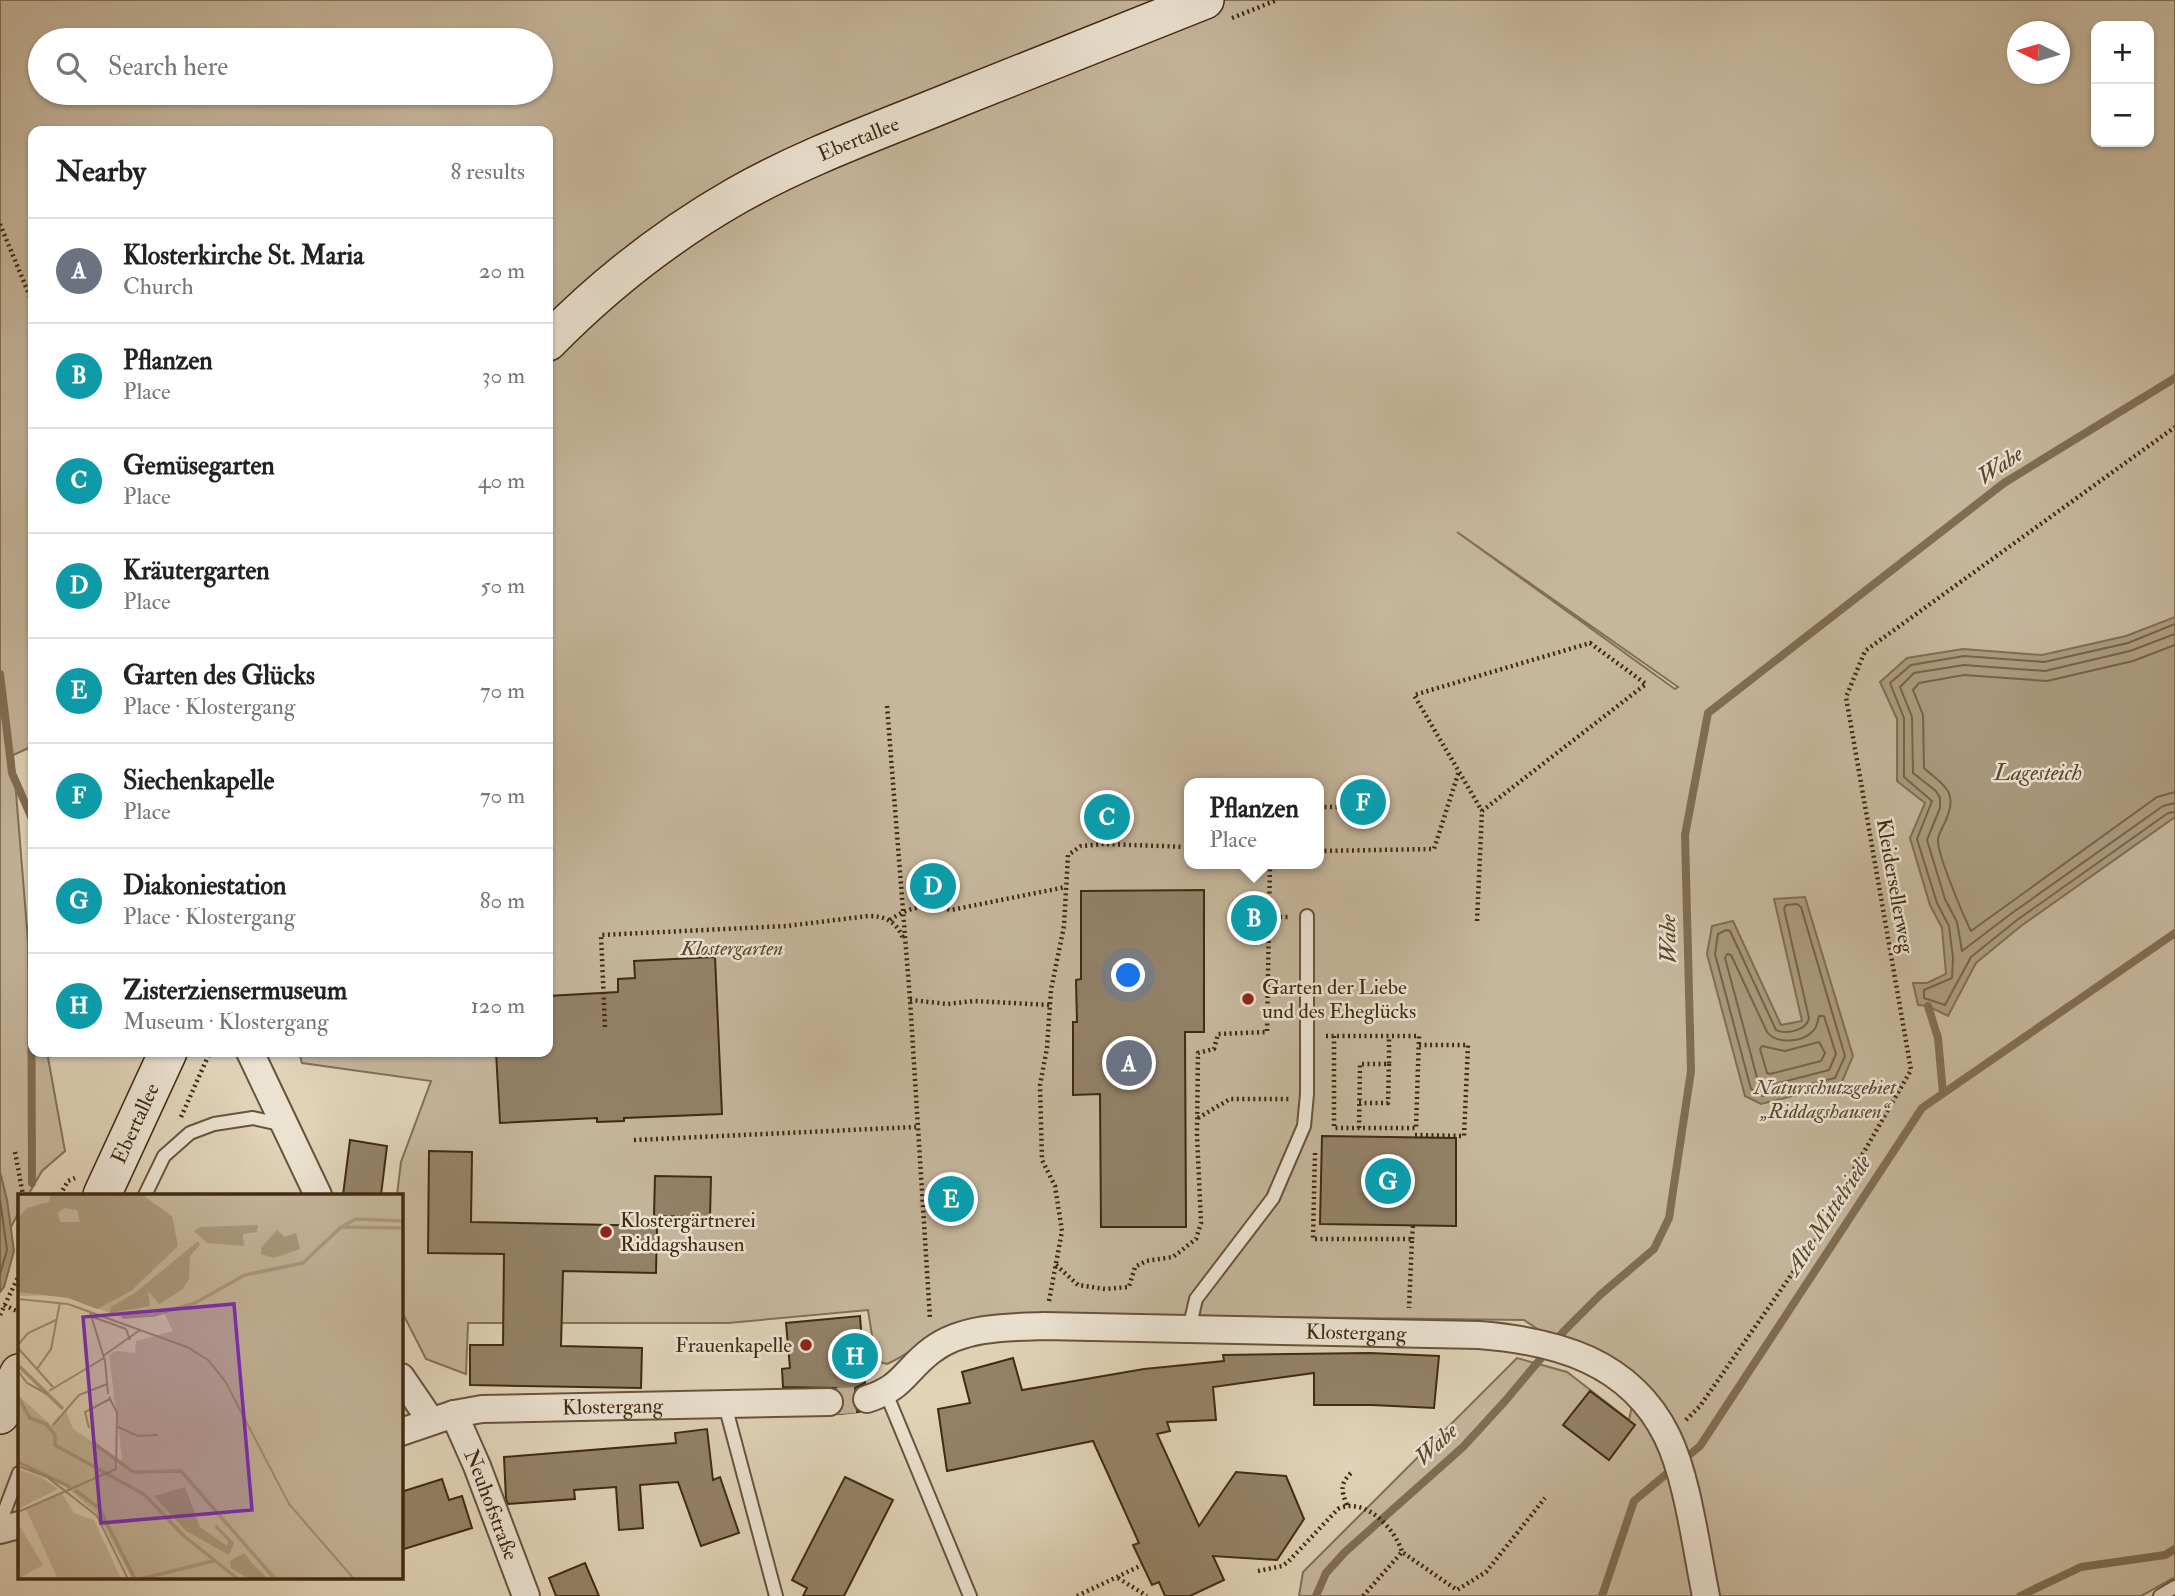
<!DOCTYPE html>
<html lang="en">
<head>
<meta charset="utf-8">
<style>
	body { margin:0; font-family:"IM FELL Double Pica",serif; background:#f6f6f6; color:#222 }
	.controls { position:absolute; right:21px; top:21px; display:grid; overflow:hidden; border-radius:14px; box-shadow:0 2px 5px #0004 }
	.controls button { width:63px; height:63px; display:grid; place-items:center; padding:0; border:0; border-bottom:2px solid #e0e0e0; background:#fff; color:#222; font:35px sans-serif }
	.compass { position:absolute; left:2007px; top:21px; width:63px; height:63px; border-radius:50%; background:#fff; box-shadow:0 2px 5px #0004; rotate:275deg }
	.you { position:absolute; left:1129px; top:976px; width:24px; height:24px; margin:-18px; border:5px solid #fff; border-radius:50%; background:#1a73e8; box-shadow:0 0 0 10px #1a73e833 }
	.badge { display:grid; place-items:center; width:46px; height:46px; border-radius:50%; background:#111827; color:#fff; font-size:23px; font-weight:700 }
	.pin { position:absolute; translate:-50% -50%; border:4px solid #fff; box-shadow:0 2px 7px #0006 }
	.popup { position:absolute; left:1184px; top:778px; width:140px; height:91px; box-sizing:border-box; display:grid; place-content:center; border-radius:14px; background:#fff; filter:drop-shadow(0 2px 5px #0005); font-size:23px; white-space:nowrap; color:#767676 }
	.popup b { font-size:26px; color:#222 }
	.popup::after { content:''; position:absolute; left:50%; top:100%; margin-left:-14px; border:14px solid transparent; border-top-color:#fff }
	.list { margin:0; padding:0; list-style:none }
	h2 { display:flex; justify-content:space-between; align-items:center; height:91px; margin:0; padding:0 28px; font-size:30px }
	h2 small { font-size:23px; font-weight:400; color:#767676 }
	.list li { display:grid; grid-template-columns:46px 1fr auto; gap:21px; align-items:center; box-sizing:border-box; height:105px; padding:0 28px; border-top:2px solid #e0e0e0 }
	.list b { display:block; font-size:26px; white-space:nowrap }
	.list p { margin:0; font-size:23px; white-space:nowrap; color:#767676 }
	.list em { font-size:23px; font-style:normal; color:#767676 }
	.icon { flex:none; width:38px; height:38px; fill:none; stroke:currentColor; stroke-width:2; stroke-linecap:round; stroke-linejoin:round }
	.map { position:relative; flex:none; width:2175px; height:1596px; overflow:hidden }
	.search { position:absolute; background:#fff; box-shadow:0 2px 5px #0004; left:28px; top:28px; width:525px; height:77px; display:flex; align-items:center; gap:18px; box-sizing:border-box; padding:0 24px; border-radius:38px; color:#767676; font-size:26px }
	.panel { position:absolute; background:#fff; box-shadow:0 2px 5px #0004; left:28px; top:126px; width:525px; height:931px; border-radius:14px }
	.map>svg:first-child { display:block }
	.green { fill:#c5b69c; stroke:#827056; stroke-width:2; fill-rule:evenodd }
	.water { fill:#aa9a7f; stroke:#806d53; stroke-width:2 }
	.lines { fill:none; stroke-linecap:round; stroke-linejoin:round }
	.shore { stroke:#756248; stroke-width:2 }
	.stream { stroke:#806d53; stroke-width:8 }
	.building { fill:#938268; stroke:#402a11; stroke-width:2 }
	.street-tunnel { stroke:#c0b197; stroke-width:26; stroke-dasharray:26 13; stroke-linecap:butt }
	.lane-casing { stroke:#68543b; stroke-width:16 }
	.street-casing { stroke:#68543b; stroke-width:30 }
	.secondary-casing { stroke:#402a11; stroke-width:40 }
	.path { stroke:#402a11; stroke-width:4.5; stroke-dasharray:2 3.5; stroke-linecap:butt }
	.lane { stroke:#ebe2d1; stroke-width:12 }
	.street { stroke:#ebe2d1; stroke-width:26 }
	.secondary { stroke:#ebe2d1; stroke-width:37 }
	.poi-dot { fill:#8f2418; stroke:#ebe2d1; stroke-width:2.5 }
	.labels { text-anchor:middle; dominant-baseline:central; stroke-width:5; stroke-linejoin:round; paint-order:stroke }
	.street-label { font-size:21px; fill:#402a11; stroke:#ebe2d1 }
	.park-label { font-size:21px; font-style:italic; fill:#5b462d; stroke:#ebe2d1 }
	.poi-label { font-size:21px; fill:#402a11; stroke:#ebe2d1; text-anchor:start }
	.water-label { font-size:23px; font-style:italic; fill:#5a462c; stroke:#ebe2d1 }
	.inset-river { fill:none; stroke:#aa9a7f; stroke-width:3.5 }
	.inset-road { fill:none; stroke:#a08f75; stroke-width:2 }
	.view { fill:#7b2cbf; fill-opacity:0.15; stroke:#7b2cbf; stroke-width:3.5 }
	.inset-edge { fill:none; stroke:#402a11; stroke-width:3.5 }
</style>
</head>
<body>
<div class="map">
<svg width="2175" height="1596" viewBox="0 0 2175 1596">
	<rect width="100%" height="100%" fill="#e0d3b8"/>
	<filter id="stains"><feTurbulence type="fractalNoise" baseFrequency=".00286" numOctaves="4"/><feColorMatrix values="0 0 0 0 .2 0 0 0 0 .09 0 0 0 0 .02 0 0 0 .5 -.17"/></filter>
	<radialGradient id="worn" r=".72"><stop offset=".6" stop-color="#630" stop-opacity="0"/><stop offset="1" stop-color="#630" stop-opacity=".3"/></radialGradient>
	<path class="green" d="M 0,0 L 2175,0 L 2175,1577 L 2141,1596 L 1299,1596 L 1303,1572 L 1517,1358 L 1567,1372 L 1629,1420 L 1632,1406 L 1630,1391 L 1524,1320 L 1014,1314 C 989,1317 967,1319 944,1330 C 924,1340 908,1355 887,1364 L 876,1361 L 868,1310 L 728,1323 L 468,1323 L 466,1374 L 426,1359 L 401,1310 L 401,1195 L 397,1195 L 401,1162 L 431,1081 L 302,1063 L 299,1052 L 548,1052 L 548,131 L 33,131 L 33,746 L 13,755 L 28,941 L 33,971 L 33,1052 L 47,1052 L 65,1151 L 42,1171 L 28,1195 L 19,1195 L 19,1212 L 0,1247 ZM 2096,26 L 2149,26 L 2149,142 L 2096,142 ZM 2018,32 L 2060,32 L 2060,74 L 2018,74 ZM 40,40 L 541,40 L 541,93 L 40,93 ZM 1457,532 L 1678,687 L 1675,689 ZM 1189,783 L 1319,783 L 1319,864 L 1189,864 Z"/>
	<path class="water" d="M 2175,617 L 2175,817 L 2021,926 L 1976,963 L 1948,1016 L 1928,1006 L 1918,1005 L 1913,983 L 1927,983 L 1946,974 L 1942,928 L 1930,905 L 1910,838 L 1925,803 L 1897,781 L 1897,719 L 1880,682 L 1907,658 L 1963,649 L 2042,655 L 2126,636 Z
		M 1805,897 L 1853,1056 L 1841,1084 L 1761,1104 L 1745,1096 L 1707,954 L 1712,926 L 1733,921 L 1781,1025 L 1802,1021 L 1774,899 Z
		M 0,1172 L 7,1200 L 14,1251 L 4,1287 L 0,1292 Z"/>
	<g class="lines">
		<path class="shore" d="M 2175,624 L 2128,643 L 2044,662 L 1964,656 L 1911,665 L 1890,683 L 1904,718 L 1904,777 L 1932,801 L 1917,839 L 1937,903 L 1949,926 L 1953,958 L 1952,978 L 1924,990 L 1924,998 L 1945,1005 L 1971,957 L 2017,920 L 2168,813 L 2175,812
			M 2175,634 L 2130,651 L 2045,671 L 1964,665 L 1914,673 L 1900,687 L 1912,717 L 1913,773 L 1936,791 L 1940,798 L 1940,808 L 1927,840 L 1945,899 L 1957,922 L 1962,951 L 2012,913 L 2163,806 L 2175,803
			M 2175,645 L 2133,661 L 2047,681 L 1964,675 L 1919,683 L 1913,690 L 1923,715 L 1924,768 C 1942,785 1959,790 1946,820 C 1944,825 1938,834 1938,840 C 1937,854 1964,917 1971,931 L 2157,797 L 2175,792
			M 1797,904 L 1801,907 L 1845,1056 L 1835,1078 L 1762,1096 L 1751,1089 L 1715,954 L 1718,934 L 1726,930 L 1730,931 L 1776,1030 C 1787,1035 1807,1030 1809,1018 L 1784,909 L 1786,905 Z
			M 1727,954 L 1731,955 L 1767,1032 C 1776,1044 1802,1043 1813,1031 C 1817,1027 1818,1021 1819,1016 L 1824,1016 L 1836,1054 L 1829,1070 L 1764,1087 L 1759,1085 L 1725,958 Z
			M 1819,1042 L 1825,1053 L 1821,1061 L 1770,1074 L 1767,1073 L 1760,1049 L 1762,1046 L 1785,1051 Z
			M 0,1200 L 7,1250 L 0,1274"/>
		<path class="stream" d="M 0,674 L 12,773 L 33,821
			M 1928,1006 L 1938,1038 L 1943,1093
			M 32,1183 L 31,928 L 33,917
			M 1316,1596 L 1326,1573 L 1345,1552 L 1463,1447 L 1506,1400 L 1563,1332 L 1600,1295 L 1654,1249 L 1669,1218 L 1691,1071 L 1685,835 L 1708,713 L 2004,483 L 2175,378
			M 1602,1596 L 1634,1501 L 1700,1446 L 1922,1108 L 2175,933
			M 2020,1596 L 2081,1567 L 2165,1555 L 2175,1549"/>
	</g>
	<path class="building" d="M 1347,782 L 1379,782 L 1379,821 L 1347,821 Z
		M 1204,890 L 1204,1032 L 1185,1032 L 1186,1227 L 1101,1227 L 1100,1094 L 1073,1095 L 1073,1022 L 1077,1022 L 1076,980 L 1081,979 L 1081,891 Z
		M 715,957 L 722,1114 L 624,1118 L 624,1121 L 597,1122 L 597,1118 L 500,1123 L 496,1052 L 548,1052 L 548,996 L 618,992 L 618,979 L 635,978 L 634,961 Z
		M 1322,1136 L 1456,1138 L 1456,1226 L 1320,1224 Z
		M 350,1140 L 387,1146 L 381,1195 L 343,1195 Z
		M 429,1151 L 472,1152 L 471,1222 L 657,1226 L 656,1273 L 563,1271 L 561,1346 L 642,1348 L 641,1388 L 470,1385 L 470,1345 L 503,1345 L 504,1254 L 428,1253 Z
		M 655,1176 L 711,1177 L 710,1217 L 654,1216 Z
		M 860,1316 L 865,1383 L 855,1388 L 851,1397 L 853,1405 L 859,1412 L 839,1414 L 843,1409 L 845,1401 L 842,1393 L 836,1388 L 783,1387 L 782,1369 L 790,1368 L 786,1323 Z
		M 1370,1353 L 1439,1356 L 1434,1408 L 1372,1405 L 1314,1405 L 1314,1373 L 1213,1387 L 1216,1420 L 1167,1422 L 1170,1431 L 1157,1434 L 1199,1526 L 1236,1472 L 1286,1476 L 1304,1519 L 1277,1560 L 1213,1556 L 1224,1580 L 1190,1596 L 1165,1596 L 1159,1582 L 1152,1585 L 1133,1545 L 1139,1543 L 1093,1441 L 947,1471 L 938,1409 L 970,1403 L 962,1372 L 1013,1358 L 1022,1390 L 1144,1369 L 1224,1361 L 1223,1355 Z
		M 1590,1391 L 1635,1425 L 1609,1460 L 1563,1425 Z
		M 707,1429 L 713,1480 L 720,1477 L 739,1533 L 701,1546 L 678,1482 L 640,1485 L 643,1528 L 619,1530 L 616,1487 L 574,1490 L 575,1499 L 508,1504 L 506,1499 L 504,1457 L 676,1443 L 675,1433 Z
		M 845,1477 L 893,1500 L 844,1596 L 803,1596 L 807,1588 L 792,1580 Z
		M 442,1479 L 449,1500 L 462,1496 L 472,1528 L 401,1550 L 401,1492 Z
		M 585,1563 L 599,1596 L 556,1596 L 549,1578 Z"/>
	<g class="lines">
		<path class="street-tunnel" d="M 829,1402 L 867,1399"/>
		<g class="lane-casing">
			<path id="lane" d="M 145,1195 L 164,1156 L 190,1133 L 214,1124 L 253,1118 L 284,1125
				M 1189,1329 L 1196,1299 L 1273,1198 L 1304,1126 L 1307,1094 L 1307,916
				M 886,1393 L 970,1596
				M 725,1405 L 776,1596
				M 0,1523 L 19,1473
				M 2160,1596 L 2175,1587"/>
		</g>
		<g class="street-casing">
			<g id="street">
				<path d="M 250,1052 L 318,1195"/>
				<path d="M 401,1377 L 431,1421"/>
				<path id="s1" d="M 867,1399 C 903,1388 905,1370 932,1350 C 962,1327 1007,1327 1044,1326 L 1479,1335 C 1556,1341 1630,1361 1667,1436 C 1688,1479 1696,1548 1706,1596"/>
				<path id="s2" d="M 454,1414 L 477,1466 L 526,1596"/>
				<path id="s3" d="M 401,1432 L 454,1414 L 482,1409 L 829,1402"/>
				<path d="M 0,1530 L 19,1525"/>
			</g>
		</g>
		<g class="secondary-casing">
			<g id="secondary">
				<path id="s4" d="M 548,342 C 604,285 666,236 736,196 C 806,156 884,129 959,98 C 1041,66 1123,33 1205,0"/>
				<path id="s5" d="M 102,1195 L 168,1052"/>
				<path d="M 0,1415 L 19,1373"/>
			</g>
		</g>
		<path class="path" d="M 1232,18 L 1277,0
			M 0,224 L 33,304
			M 887,706 L 910,1000 L 930,1319
			M 1319,807 L 1345,807
			M 1319,851 L 1434,849 L 1459,771
			M 1269,917 L 1289,917
			M 890,920 C 909,906 928,904 951,910 L 1066,887
			M 1477,921 L 1482,811 L 1646,684 L 1590,643 L 1414,695 L 1482,811
			M 910,1000 L 948,1004 L 974,1001 L 1050,1005
			M 605,1027 L 601,935 L 787,926 L 868,916 C 885,916 896,921 903,938
			M 1326,1036 L 1419,1036 L 1416,1128
			M 1334,1036 L 1334,1128 L 1416,1128
			M 1359,1103 L 1388,1103 L 1389,1064
			M 181,1117 L 210,1052
			M 1198,1118 L 1230,1099 L 1289,1099
			M 1359,1128 L 1360,1064 L 1389,1064 L 1389,1036
			M 1415,1135 L 1464,1136 L 1468,1045 L 1418,1045
			M 634,1140 L 916,1127
			M 15,1152 L 23,1195
			M 1315,1153 L 1313,1239 L 1412,1239 L 1409,1308
			M 60,1195 L 68,1181 L 75,1178
			M 1412,1239 L 1413,1225
			M 1056,1265 L 1078,1285 L 1105,1289 L 1129,1287 L 1135,1267 L 1146,1261 L 1173,1257 L 1196,1239 L 1201,1223 L 1197,1134 L 1198,1053 L 1214,1049 L 1218,1034 L 1267,1032 L 1270,864
			M 1049,1301 L 1062,1231 L 1055,1186 L 1042,1160 L 1040,1085 L 1047,1048 L 1051,990 L 1064,926 L 1068,855 L 1081,846 L 1104,844 L 1189,847
			M 4,1305 L 19,1312
			M 0,1315 L 19,1275
			M 1686,1420 L 1700,1406 L 1803,1258 L 1911,1070 L 1846,697 L 1865,651 L 2175,427
			M 1347,1505 C 1341,1490 1340,1484 1351,1473
			M 1258,1571 L 1282,1566 L 1288,1562 L 1338,1509 C 1364,1496 1395,1528 1402,1552
			M 1118,1578 L 1147,1596
			M 1077,1596 L 1142,1565
			M 1363,1596 L 1402,1552 L 1457,1590 L 1486,1572 L 1545,1498"/>
		<use href="#lane" class="lane"/>
		<use href="#street" class="street"/>
		<use href="#secondary" class="secondary"/>
	</g>
	<g class="poi-dot">
		<circle cx="1248" cy="999" r="7"/>
		<circle cx="606" cy="1232" r="7"/>
		<circle cx="806" cy="1345" r="7"/>
	</g>
	<g class="labels">
		<g class="street-label">
			<text stroke="none"><textPath href="#s4" startOffset="374">Ebertallee</textPath></text>
			<text transform="translate(1895 886) rotate(80)">Kleidersellerweg</text>
			<text stroke="none"><textPath href="#s5" startOffset="79">Ebertallee</textPath></text>
			<text stroke="none"><textPath href="#s1" startOffset="511">Klostergang</textPath></text>
			<text stroke="none"><textPath href="#s3" startOffset="215">Klostergang</textPath></text>
			<text stroke="none"><textPath href="#s2" startOffset="98">Neuhofstraße</textPath></text>
		</g>
		<g class="park-label">
			<text x="732" y="948">Klostergarten</text>
			<text x="1825" y="1087">Naturschutzgebiet<tspan x="1825" dy="24">„Riddagshausen“</tspan></text>
		</g>
		<g class="poi-label">
			<text x="1262" y="987">Garten der Liebe<tspan x="1262" dy="24">und des Eheglücks</tspan></text>
			<text x="620" y="1220">Klostergärtnerei<tspan x="620" dy="24">Riddagshausen</tspan></text>
			<text x="792" y="1345" text-anchor="end">Frauenkapelle</text>
		</g>
		<g class="water-label">
			<text transform="translate(2000 465) rotate(-34)">Wabe</text>
			<text x="2038" y="772">Lagesteich</text>
			<text transform="translate(1668 939) rotate(-91)">Wabe</text>
			<text transform="translate(1828 1215) rotate(-57)">Alte Mittelriede</text>
			<text transform="translate(1436 1444) rotate(-43)">Wabe</text>
		</g>
	</g>
	<g transform="translate(18 1194)">
		<rect width="385" height="385" fill="#e0d3b8"/>
		<path d="M 0,0 L 385,0 L 385,385 L 114,385 L 79,320 L 46,291 L 0,268 L 0,201 L 33,231 L 48,217 L 55,235 L 100,265 L 98,275 L 104,265 L 91,161 L 98,157 L 117,159 L 118,147 L 155,137 L 145,117 L 108,125 L 43,101 L 0,102 ZM 0,275 L 23,283 L 40,295 L 0,315 ZM 43,298 L 56,319 L 76,326 L 103,385 L 40,385 L 8,315 ZM 1,331 L 25,371 L 0,385 L 0,332 Z" fill="#c5b69c"/>
		<path d="M 33,0 L 123,0 L 154,22 L 160,52 L 113,97 L 79,115 L 50,104 L 0,98 L 0,24 L 9,14 L 31,8 ZM 46,14 L 59,16 L 62,28 L 42,28 L 40,19 ZM 240,31 L 239,38 L 225,40 L 226,52 L 189,49 L 176,37 L 182,33 ZM 259,36 L 267,43 L 278,39 L 282,55 L 256,64 L 243,60 L 243,54 ZM 180,47 L 182,51 L 172,62 L 171,85 L 164,96 L 141,110 L 130,97 L 132,112 L 92,119 L 93,113 L 117,99 ZM 167,293 L 182,333 L 209,352 L 210,347 L 197,334 L 198,330 L 216,349 L 211,361 L 168,337 L 136,302 ZM 226,359 L 234,369 L 250,385 L 231,385 L 213,374 L 212,367 Z" fill="#aa9a7f" fill-rule="evenodd"/>
		<path class="inset-river" d="M 325,32 L 338,25 L 385,27M 104,123 L 136,121 L 177,109 L 227,81 L 285,69 L 323,33 L 385,34M 0,171 L 45,215M 0,203 L 12,224 L 28,230 L 37,241 L 37,251 L 127,301 L 166,342 L 220,385M 74,248 L 115,278 L 163,277 L 257,385M 0,268 L 52,293M 57,296 L 81,314 L 117,385M 122,385 L 195,367"/>
		<path class="inset-road" d="M 0,105 L 50,110 L 169,153 L 190,166 L 207,187 L 271,310 L 336,385M 72,118 L 87,167 L 90,200M 72,122 L 108,135 L 112,146M 0,151 L 10,139 L 38,126M 0,154 L 35,193M 85,162 L 122,136M 19,175 L 33,155 L 42,108M 0,177 L 9,189 L 29,200M 31,197 L 86,164M 35,231 L 61,201 L 89,190M 100,233 L 120,242 L 140,241M 71,234 L 67,218 L 92,205M 0,272 L 29,283 L 79,322 L 110,385M 0,318 L 98,275 L 99,219 L 91,203"/>
		<path class="view" d="M 216,110 L 234,316 L 83,329 L 65,123 Z"/>
		<rect width="385" height="385" class="inset-edge"/>
	</g>
	<rect width="100%" height="100%" filter="url(#stains)"/>
	<rect width="100%" height="100%" fill="url(#worn)"/>
</svg>
<div class="controls">
<button>+</button>
<button>−</button>
</div>
<svg class="compass" viewBox="-18 -18 36 36"><path d="M0-13l5 13h-10z" fill="#e53935"/><path d="M0 13l5-13h-10z" fill="#767676"/></svg>
<div class="you"></div>
<div class="pin badge" style="left:1129px;top:1063px;background:#6b7280">A</div>
<div class="pin badge" style="left:1254px;top:918px;background:#0f9aa8">B</div>
<div class="popup"><b>Pflanzen</b>Place</div>
<div class="pin badge" style="left:1107px;top:817px;background:#0f9aa8">C</div>
<div class="pin badge" style="left:933px;top:886px;background:#0f9aa8">D</div>
<div class="pin badge" style="left:951px;top:1199px;background:#0f9aa8">E</div>
<div class="pin badge" style="left:1363px;top:802px;background:#0f9aa8">F</div>
<div class="pin badge" style="left:1388px;top:1181px;background:#0f9aa8">G</div>
<div class="pin badge" style="left:855px;top:1356px;background:#0f9aa8">H</div>
<div class="search"><svg class="icon" aria-label="search" viewBox="0 0 24 24"><circle cx="10" cy="10" r="6"/><path d="M15 15l6 6"/></svg>Search here</div>
<section class="panel">
<h2>Nearby<small>8 results</small></h2>
<ul class="list">
<li><span class="badge" style="background:#6b7280">A</span><div><b>Klosterkirche St. Maria</b><p>Church</p></div><em>20 m</em></li>
<li><span class="badge" style="background:#0f9aa8">B</span><div><b>Pflanzen</b><p>Place</p></div><em>30 m</em></li>
<li><span class="badge" style="background:#0f9aa8">C</span><div><b>Gemüsegarten</b><p>Place</p></div><em>40 m</em></li>
<li><span class="badge" style="background:#0f9aa8">D</span><div><b>Kräutergarten</b><p>Place</p></div><em>50 m</em></li>
<li><span class="badge" style="background:#0f9aa8">E</span><div><b>Garten des Glücks</b><p>Place · Klostergang</p></div><em>70 m</em></li>
<li><span class="badge" style="background:#0f9aa8">F</span><div><b>Siechenkapelle</b><p>Place</p></div><em>70 m</em></li>
<li><span class="badge" style="background:#0f9aa8">G</span><div><b>Diakoniestation</b><p>Place · Klostergang</p></div><em>80 m</em></li>
<li><span class="badge" style="background:#0f9aa8">H</span><div><b>Zisterziensermuseum</b><p>Museum · Klostergang</p></div><em>120 m</em></li>
</ul>
</section>
</div>
</body>
</html>
